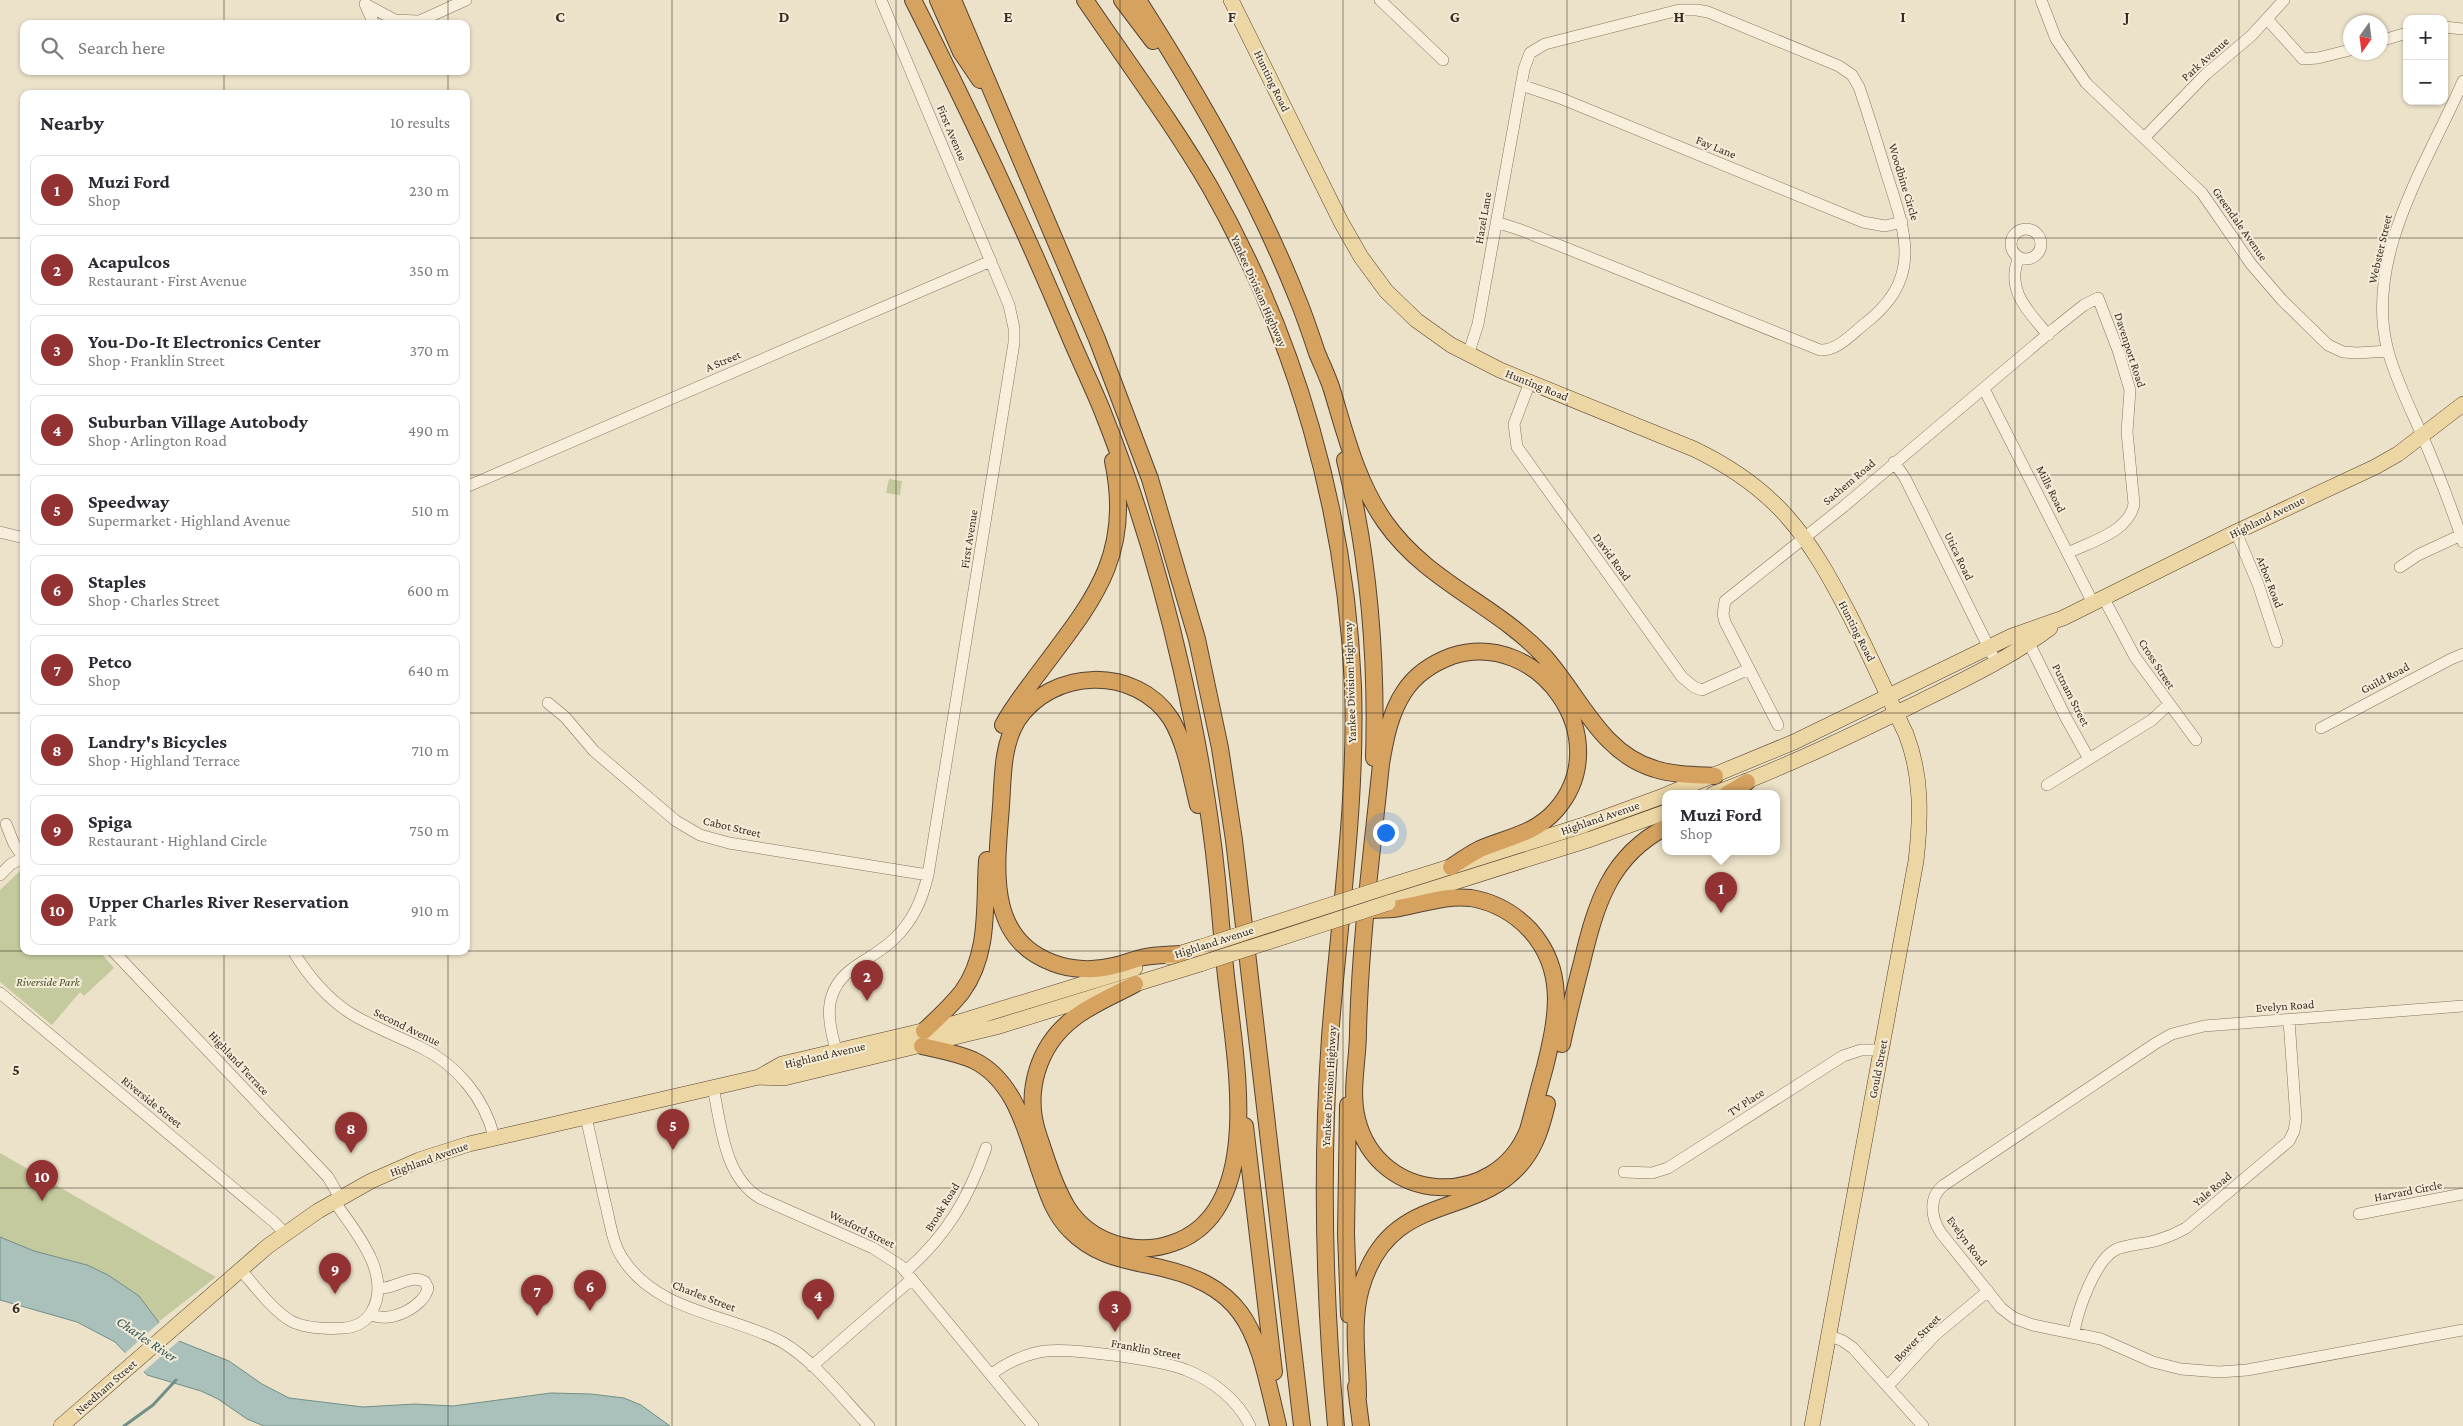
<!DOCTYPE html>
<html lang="en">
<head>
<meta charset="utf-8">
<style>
	body { margin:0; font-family:"Crimson Pro",serif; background:#f2f2f3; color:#2b2b33 }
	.controls { position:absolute; right:15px; top:15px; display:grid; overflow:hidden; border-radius:10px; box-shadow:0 1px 4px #0004 }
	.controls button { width:45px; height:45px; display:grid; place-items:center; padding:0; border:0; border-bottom:1px solid #e1e1e2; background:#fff; color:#2b2b33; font:25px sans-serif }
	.compass { position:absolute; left:2343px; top:15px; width:45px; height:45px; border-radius:50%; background:#fff; box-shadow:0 1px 4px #0004; rotate:194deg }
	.you { position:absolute; left:1385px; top:832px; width:18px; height:18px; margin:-12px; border:4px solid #fff; border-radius:50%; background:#1a73e8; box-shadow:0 0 0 8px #1a73e833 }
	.badge { display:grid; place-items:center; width:32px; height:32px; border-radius:50%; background:#933232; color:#fff; font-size:16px; font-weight:700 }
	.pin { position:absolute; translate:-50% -41px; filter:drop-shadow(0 1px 2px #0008) }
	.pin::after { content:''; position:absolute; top:26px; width:18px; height:15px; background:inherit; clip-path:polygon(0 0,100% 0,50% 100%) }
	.popup { position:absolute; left:1662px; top:790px; width:118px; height:65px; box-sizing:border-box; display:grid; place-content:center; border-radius:10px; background:#fff; filter:drop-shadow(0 1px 4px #0005); font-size:16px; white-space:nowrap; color:#7c7c81 }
	.popup b { font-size:19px; color:#2b2b33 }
	.popup::after { content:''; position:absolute; left:50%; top:100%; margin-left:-10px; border:10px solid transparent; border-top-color:#fff }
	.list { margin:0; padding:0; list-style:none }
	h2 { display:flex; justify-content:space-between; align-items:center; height:65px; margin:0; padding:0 20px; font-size:21px }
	h2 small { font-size:16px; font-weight:400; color:#7c7c81 }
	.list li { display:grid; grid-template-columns:32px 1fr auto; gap:15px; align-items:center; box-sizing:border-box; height:70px; margin:0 10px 10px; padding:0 10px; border:1px solid #e1e1e2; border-radius:10px }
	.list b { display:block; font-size:19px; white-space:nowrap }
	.list p { margin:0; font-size:16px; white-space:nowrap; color:#7c7c81 }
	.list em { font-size:16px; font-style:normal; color:#7c7c81 }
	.icon { flex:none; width:28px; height:28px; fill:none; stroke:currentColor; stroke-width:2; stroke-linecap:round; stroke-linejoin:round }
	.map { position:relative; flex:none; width:2463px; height:1426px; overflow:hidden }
	.search { position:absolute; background:#fff; box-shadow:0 1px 4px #0004; left:20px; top:20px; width:450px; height:55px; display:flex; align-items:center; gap:12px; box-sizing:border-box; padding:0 18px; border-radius:10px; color:#7c7c81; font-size:19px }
	.panel { position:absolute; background:#fff; box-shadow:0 1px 4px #0004; left:20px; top:90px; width:450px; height:865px; border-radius:10px }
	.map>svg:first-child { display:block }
	.green { fill:#c4ca9d }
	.water { fill:#a9c1ba; stroke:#708f87 }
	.pier { fill:#ece2c9 }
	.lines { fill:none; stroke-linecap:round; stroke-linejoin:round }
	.stream { stroke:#708f87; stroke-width:3 }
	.minor-casing { stroke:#87745e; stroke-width:12 }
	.major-casing { stroke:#564332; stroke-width:16 }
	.highway-casing { stroke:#564332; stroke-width:18 }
	.minor { stroke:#f7efdc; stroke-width:11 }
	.major { stroke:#ecd6a4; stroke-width:15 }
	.highway { stroke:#d5a260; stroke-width:16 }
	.major-bridge-casing { stroke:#564332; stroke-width:16; stroke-linecap:butt }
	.major-bridge { stroke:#ecd6a4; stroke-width:15 }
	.grid { fill:none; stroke:#392d21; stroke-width:1; stroke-opacity:0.55 }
	.labels { text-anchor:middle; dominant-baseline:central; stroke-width:4; stroke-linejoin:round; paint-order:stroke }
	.street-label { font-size:12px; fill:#392d21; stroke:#f4ecd8 }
	.park-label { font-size:12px; font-style:italic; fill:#495429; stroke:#f4ecd8 }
	.water-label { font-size:14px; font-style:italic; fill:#315755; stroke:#f4ecd8 }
	.grid-label { font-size:16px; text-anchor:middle; font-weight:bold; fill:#392d21; stroke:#f4ecd8; stroke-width:4; stroke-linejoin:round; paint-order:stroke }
</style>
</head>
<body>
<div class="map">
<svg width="2463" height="1426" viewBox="0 0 2463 1426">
	<rect width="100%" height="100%" fill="#ece2c9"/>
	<path class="green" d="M 889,479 L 902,481 L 900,495 L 886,493 Z
		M 21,870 L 24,873 L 24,951 L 99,951 L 114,968 L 84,996 L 80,992 L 52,1025 L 0,982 L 0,890 Z
		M 0,1153 L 216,1277 L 157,1323 L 0,1250 Z"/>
	<path class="water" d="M 0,1237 L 34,1251 L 87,1265 L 108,1275 L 139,1296 L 163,1328 L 179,1341 L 229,1361 L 262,1384 L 289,1398 L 363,1407 L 415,1404 L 453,1406 L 551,1393 L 591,1394 L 624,1398 L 641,1405 L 670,1426 L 264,1426 L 247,1419 L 218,1399 L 201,1391 L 147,1375 L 115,1342 L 77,1322 L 0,1300 Z"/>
	<path class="pier" d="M 161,1321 L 181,1339 L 142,1373 L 124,1354 Z"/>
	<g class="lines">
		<path class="stream" d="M 124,1426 L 153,1405 L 176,1380"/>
		<g class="minor-casing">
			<path id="minor" d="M 1380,0 L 1443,60
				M 2041,0 L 2056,39 L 2086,83 L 2202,193 L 2251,264 L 2282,300 L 2328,345 L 2343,352 L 2357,353 L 2388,351
				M 365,4 L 395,20 L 418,21
				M 365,4 L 374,24
				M 2267,19 L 2303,59 L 2318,58 L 2350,50
				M 413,24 L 466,0
				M 2444,27 L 2463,29
				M 2380,41 L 2407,33
				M 2463,81 C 2428,162 2363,258 2388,351 C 2396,380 2410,408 2422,435 C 2437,470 2451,506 2463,542
				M 1521,85 L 1560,98 L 1863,222 L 1885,226 L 1902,222
				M 2144,138 L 2206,74 L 2251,36 L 2284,0
				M2011 244a15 15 0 1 1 30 0a15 15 0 1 1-30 0Z
				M 2019,257 C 2005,290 2028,311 2048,335
				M 1468,355 L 1478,324 L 1524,69 L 1530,53 L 1545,44 L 1679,10 L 1697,10 L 1708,12 L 1839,66 L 1852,75 L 1859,87 C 1869,116 1878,146 1887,175 C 1907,237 1923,280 1862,326 C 1850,336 1836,351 1820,350 L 1521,230 L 1496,222
				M 1530,382 L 1514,424 L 1517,447 L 1682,677 L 1694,687 L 1702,690 L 1749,669
				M 1984,389 L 2093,603
				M 1894,462 L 1905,478 L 1992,654
				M 466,487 L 991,261
				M 0,532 L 24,538
				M 2236,532 L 2258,584 L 2277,642
				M 2400,567 L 2418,555 L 2461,535
				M 2103,597 L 2135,657 L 2196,740
				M 2029,643 L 2066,718 L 2089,759
				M 548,703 L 565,717 L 594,751 L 676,821 L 700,835 L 729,843 L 928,875
				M 1778,725 L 1725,622 L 1723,614 L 1725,601 L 1843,507 L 2055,328 L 2084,305 L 2098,298 L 2118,350 L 2130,390 L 2127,432 L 2134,504 C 2129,532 2090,542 2068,553
				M 2321,728 L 2451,659 L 2463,654
				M 2047,785 L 2152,720 L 2169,704
				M 6,824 L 14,844 L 24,859
				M 0,875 L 11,864 L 23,858
				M 113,951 L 328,1177 L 340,1198
				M 293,951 C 307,974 327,998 350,1013 C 372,1027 398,1036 422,1048 C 457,1065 485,1099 494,1137
				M 0,993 L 274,1222 L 285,1233
				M 2463,1006 L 2204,1026 L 2172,1034 L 2156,1043 L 1944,1185 C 1928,1197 1931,1218 1941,1233 L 2001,1308 L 2014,1318 L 2033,1325 L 2101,1339 L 2153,1362 L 2181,1369 L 2219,1372 L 2247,1370 L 2463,1330
				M 839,1059 C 827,1023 820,990 856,966 C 869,957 883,950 894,939 C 913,921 922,900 928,875 L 1014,343 L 1014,328 L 1009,305 L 881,0
				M 713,1087 C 721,1125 724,1177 760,1198 L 873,1248 L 901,1266 L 1033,1426
				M 586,1117 C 592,1145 599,1174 605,1202 C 610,1221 612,1243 623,1259 C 658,1313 730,1314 782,1342 C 816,1362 842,1398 869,1426
				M 1624,1172 L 1652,1173 L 1668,1168 L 1843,1056 L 1861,1050 L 1881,1050
				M 2359,1214 L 2463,1194
				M 240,1269 C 255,1286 272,1310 291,1321 C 306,1329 327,1329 344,1328 C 356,1327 366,1322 372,1311 C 393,1274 354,1230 334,1201
				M 906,1271 C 947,1235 968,1199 986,1148
				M 371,1314 C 388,1325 424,1307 428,1288 L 425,1282 C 410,1273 395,1290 378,1288
				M 2074,1332 C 2078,1310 2095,1259 2117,1249 C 2130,1244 2145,1244 2158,1240 C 2168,1237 2177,1233 2186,1228 L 2289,1141 L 2294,1131 L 2296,1119 L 2289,1020
				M 1828,1335 L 1843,1341 L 1853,1348 L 1923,1426
				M 812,1366 L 912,1279
				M 991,1375 C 1005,1363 1028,1353 1046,1351 C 1072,1348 1162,1360 1186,1370 C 1212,1380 1238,1400 1250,1426
				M 1888,1386 L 1935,1335 L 1988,1291"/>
		</g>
		<g class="major-casing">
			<path id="major" d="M 1231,0 L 1341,222 L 1361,257 L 1386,291 L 1416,320 L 1451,345 L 1500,370 L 1694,449 C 1777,489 1808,535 1849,614 C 1869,653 1887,694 1906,734 C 1922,775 1921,817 1916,861 L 1812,1426
				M 1668,794 L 1794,742 L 2012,636 L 2063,618 L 2236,532 L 2375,467 L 2398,454 L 2463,404
				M 1713,794 C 1781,769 1846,738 1911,706 C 1959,682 2007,660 2050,628
				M 1386,887 L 1584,825 L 1666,795
				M 1388,903 L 1591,839 L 1666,812
				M 1169,957 L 1201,947
				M 759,1077 L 784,1078 L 996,1027 L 1203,963
				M 61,1426 L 268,1246 L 318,1211 L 371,1181 L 419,1160 L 469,1144 L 759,1077 L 782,1064 L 956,1023 L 1135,968"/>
		</g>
		<g class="highway-casing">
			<path id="highway" d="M 913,0 C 968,109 1020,218 1067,330 C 1078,357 1091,383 1102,410 C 1135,493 1161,579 1181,667 C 1197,737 1210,808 1217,880 C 1221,918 1223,955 1228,993 C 1236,1065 1264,1212 1173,1243 C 1134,1257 1089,1242 1067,1207 C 1054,1185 1046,1158 1038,1134 C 1024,1092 1038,1045 1074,1018 C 1092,1004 1115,995 1135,984
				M 938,0 L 961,52 L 980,80
				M 953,0 L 1097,339 L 1150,479 L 1197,639 L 1220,748 L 1234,840 L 1302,1426
				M 1085,0 C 1127,62 1172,122 1210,187 C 1296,338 1346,512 1353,686 C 1357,803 1339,920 1330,1037 C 1321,1166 1324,1297 1336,1426
				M 1122,0 L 1153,41
				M 1138,0 C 1199,96 1256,194 1298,300 C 1305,317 1311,335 1317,353 C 1322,365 1328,377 1332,390 C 1346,436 1357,482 1385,522 C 1427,582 1495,604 1543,655 C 1579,694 1600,753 1655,769 C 1674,775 1695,775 1715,776
				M 1345,460 C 1369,557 1377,658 1374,758
				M 1003,725 C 1012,708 1024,693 1035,678 C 1089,605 1134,559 1113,461
				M 1727,794 L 1747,782
				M 1373,910 C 1381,909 1391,910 1399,908 C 1424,904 1445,895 1471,898 C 1494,902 1514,913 1530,930 C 1567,971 1557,1018 1545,1067 C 1539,1088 1534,1109 1528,1130 C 1496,1211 1378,1205 1357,1119 C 1350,1091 1358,1061 1358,1032 C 1360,942 1372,853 1381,764 C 1385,740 1390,713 1404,692 C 1415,675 1433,663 1452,656 C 1539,628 1618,739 1556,810 C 1535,834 1508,837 1480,849 C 1470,854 1460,861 1451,867
				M 1179,954 C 1168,955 1156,955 1145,957 C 1134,959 1124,964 1113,966 C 1094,971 1071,970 1053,963 C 984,938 997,863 1001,806 C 1003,777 1002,746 1017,721 C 1051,668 1136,665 1171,719 C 1186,744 1191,777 1198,805
				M 924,1031 C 937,1019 951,1006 962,992 C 990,954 984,905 987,860
				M 1562,1044 C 1568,1016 1575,989 1582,962 C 1596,904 1610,856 1666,827
				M 922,1046 C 939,1050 957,1053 973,1060 C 1017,1081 1027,1136 1042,1177 C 1049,1197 1055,1215 1070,1230 C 1092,1253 1118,1259 1148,1265 C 1252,1285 1256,1333 1278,1425
				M 1348,1105 L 1346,1234 L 1349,1315
				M 1245,1126 L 1274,1372
				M 1356,1387 L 1361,1426
				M 1358,1397 C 1358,1361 1351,1323 1361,1288 C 1390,1188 1476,1222 1524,1160 C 1537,1143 1542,1124 1547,1104"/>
		</g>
		<use href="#minor" class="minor"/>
		<use href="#major" class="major"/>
		<use href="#highway" class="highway"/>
		<g class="major-bridge-casing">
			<path id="major-bridge" d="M 1201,947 L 1386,887
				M 1203,963 L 1388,903"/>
		</g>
		<use href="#major-bridge" class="major-bridge"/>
	</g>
	<path class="grid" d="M 224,0 L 224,24M 448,0 L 448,24M 672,0 L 672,1426M 896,0 L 896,1426M 1120,0 L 1120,1426M 1343,0 L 1343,1426M 1567,0 L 1567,1426M 1791,0 L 1791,1426M 2015,0 L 2015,1426M 2239,0 L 2239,1426M 224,71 L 224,94M 448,71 L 448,94M 0,238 L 24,238M 466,238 L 2463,238M 0,475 L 24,475M 466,475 L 2463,475M 0,713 L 24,713M 466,713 L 2463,713M 0,951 L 24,951M 224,951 L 224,1426M 448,951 L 448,1426M 466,951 L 2463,951M 0,1188 L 2463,1188"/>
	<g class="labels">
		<g class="street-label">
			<text transform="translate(2205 59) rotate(-42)">Park Avenue</text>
			<text transform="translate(1272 81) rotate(64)">Hunting Road</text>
			<text transform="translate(952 133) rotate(67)">First Avenue</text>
			<text transform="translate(1716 147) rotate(22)">Fay Lane</text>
			<text transform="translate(1904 182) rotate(73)">Woodbine Circle</text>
			<text transform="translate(1483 218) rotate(-80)">Hazel Lane</text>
			<text transform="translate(2240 224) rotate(55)">Greendale Avenue</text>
			<text transform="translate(2380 249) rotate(-77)">Webster Street</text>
			<text transform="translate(1259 291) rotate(66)">Yankee Division Highway</text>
			<text transform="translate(2130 350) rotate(72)">Davenport Road</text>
			<text transform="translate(723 361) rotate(-23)">A Street</text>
			<text transform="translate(1537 385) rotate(22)">Hunting Road</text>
			<text transform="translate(1849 482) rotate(-40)">Sachem Road</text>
			<text transform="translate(2051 489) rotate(63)">Mills Road</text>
			<text transform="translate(2267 517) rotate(-26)">Highland Avenue</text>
			<text transform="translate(969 539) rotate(-81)">First Avenue</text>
			<text transform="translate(1959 556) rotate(64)">Utica Road</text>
			<text transform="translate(1612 557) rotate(54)">David Road</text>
			<text transform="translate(2270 582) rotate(69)">Arbor Road</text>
			<text transform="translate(1857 631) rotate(63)">Hunting Road</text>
			<text transform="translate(2157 664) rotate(57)">Cross Street</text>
			<text transform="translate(2385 678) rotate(-28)">Guild Road</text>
			<text transform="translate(1350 682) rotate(-92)">Yankee Division Highway</text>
			<text transform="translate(2071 695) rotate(63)">Putnam Street</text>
			<text transform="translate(1600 818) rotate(-19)">Highland Avenue</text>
			<text transform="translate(732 827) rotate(13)">Cabot Street</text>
			<text transform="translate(1214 942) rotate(-18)">Highland Avenue</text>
			<text transform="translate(2285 1006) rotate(-4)">Evelyn Road</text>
			<text transform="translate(407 1027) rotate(26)">Second Avenue</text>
			<text transform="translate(825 1055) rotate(-13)">Highland Avenue</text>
			<text transform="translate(239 1063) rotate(47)">Highland Terrace</text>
			<text transform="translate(1878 1069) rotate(-79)">Gould Street</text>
			<text transform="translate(1329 1086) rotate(-87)">Yankee Division Highway</text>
			<text transform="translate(152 1102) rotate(39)">Riverside Street</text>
			<text transform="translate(1746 1102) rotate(-33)">TV Place</text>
			<text transform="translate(429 1159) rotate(-20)">Highland Avenue</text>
			<text transform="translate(2212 1189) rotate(-40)">Yale Road</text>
			<text transform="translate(2408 1191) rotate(-11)">Harvard Circle</text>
			<text transform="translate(942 1207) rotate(-58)">Brook Road</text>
			<text transform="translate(862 1229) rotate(26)">Wexford Street</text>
			<text transform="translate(1967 1241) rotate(53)">Evelyn Road</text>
			<text transform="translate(704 1296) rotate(21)">Charles Street</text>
			<text transform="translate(1917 1338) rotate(-46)">Bower Street</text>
			<text transform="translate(1146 1349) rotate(10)">Franklin Street</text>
			<text transform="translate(106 1387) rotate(-41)">Needham Street</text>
		</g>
		<g class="park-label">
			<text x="48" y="982">Riverside Park</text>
		</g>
		<g class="water-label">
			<text transform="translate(147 1339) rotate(34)">Charles River</text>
		</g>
	</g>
	<g class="grid-label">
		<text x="560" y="22">C</text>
		<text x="784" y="22">D</text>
		<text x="1008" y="22">E</text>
		<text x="1232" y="22">F</text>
		<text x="1455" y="22">G</text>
		<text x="1679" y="22">H</text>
		<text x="1903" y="22">I</text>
		<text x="2127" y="22">J</text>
		<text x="16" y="1075">5</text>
		<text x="16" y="1313">6</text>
	</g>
</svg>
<div class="controls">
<button>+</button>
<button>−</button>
</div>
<svg class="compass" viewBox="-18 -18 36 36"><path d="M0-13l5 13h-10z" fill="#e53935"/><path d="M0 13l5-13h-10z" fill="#7c7c81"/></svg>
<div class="you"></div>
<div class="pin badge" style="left:1721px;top:913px">1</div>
<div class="popup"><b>Muzi Ford</b>Shop</div>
<div class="pin badge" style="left:867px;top:1001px">2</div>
<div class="pin badge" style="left:1115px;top:1332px">3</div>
<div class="pin badge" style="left:818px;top:1320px">4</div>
<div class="pin badge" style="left:673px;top:1150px">5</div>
<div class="pin badge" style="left:590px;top:1311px">6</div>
<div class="pin badge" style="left:537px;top:1316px">7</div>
<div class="pin badge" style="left:351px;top:1153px">8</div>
<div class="pin badge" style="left:335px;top:1294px">9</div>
<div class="pin badge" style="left:42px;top:1201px">10</div>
<div class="search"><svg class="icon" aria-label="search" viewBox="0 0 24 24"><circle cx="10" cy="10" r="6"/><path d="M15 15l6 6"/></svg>Search here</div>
<section class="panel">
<h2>Nearby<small>10 results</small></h2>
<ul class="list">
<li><span class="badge">1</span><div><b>Muzi Ford</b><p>Shop</p></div><em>230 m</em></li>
<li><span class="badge">2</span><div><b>Acapulcos</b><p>Restaurant · First Avenue</p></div><em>350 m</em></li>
<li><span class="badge">3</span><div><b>You-Do-It Electronics Center</b><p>Shop · Franklin Street</p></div><em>370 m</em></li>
<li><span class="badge">4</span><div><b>Suburban Village Autobody</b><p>Shop · Arlington Road</p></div><em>490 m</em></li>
<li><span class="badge">5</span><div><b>Speedway</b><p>Supermarket · Highland Avenue</p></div><em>510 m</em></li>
<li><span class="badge">6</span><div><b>Staples</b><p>Shop · Charles Street</p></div><em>600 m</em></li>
<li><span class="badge">7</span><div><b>Petco</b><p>Shop</p></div><em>640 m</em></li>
<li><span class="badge">8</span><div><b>Landry's Bicycles</b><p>Shop · Highland Terrace</p></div><em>710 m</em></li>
<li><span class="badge">9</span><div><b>Spiga</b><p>Restaurant · Highland Circle</p></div><em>750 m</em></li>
<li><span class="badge">10</span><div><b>Upper Charles River Reservation</b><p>Park</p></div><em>910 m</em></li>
</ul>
</section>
</div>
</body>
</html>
